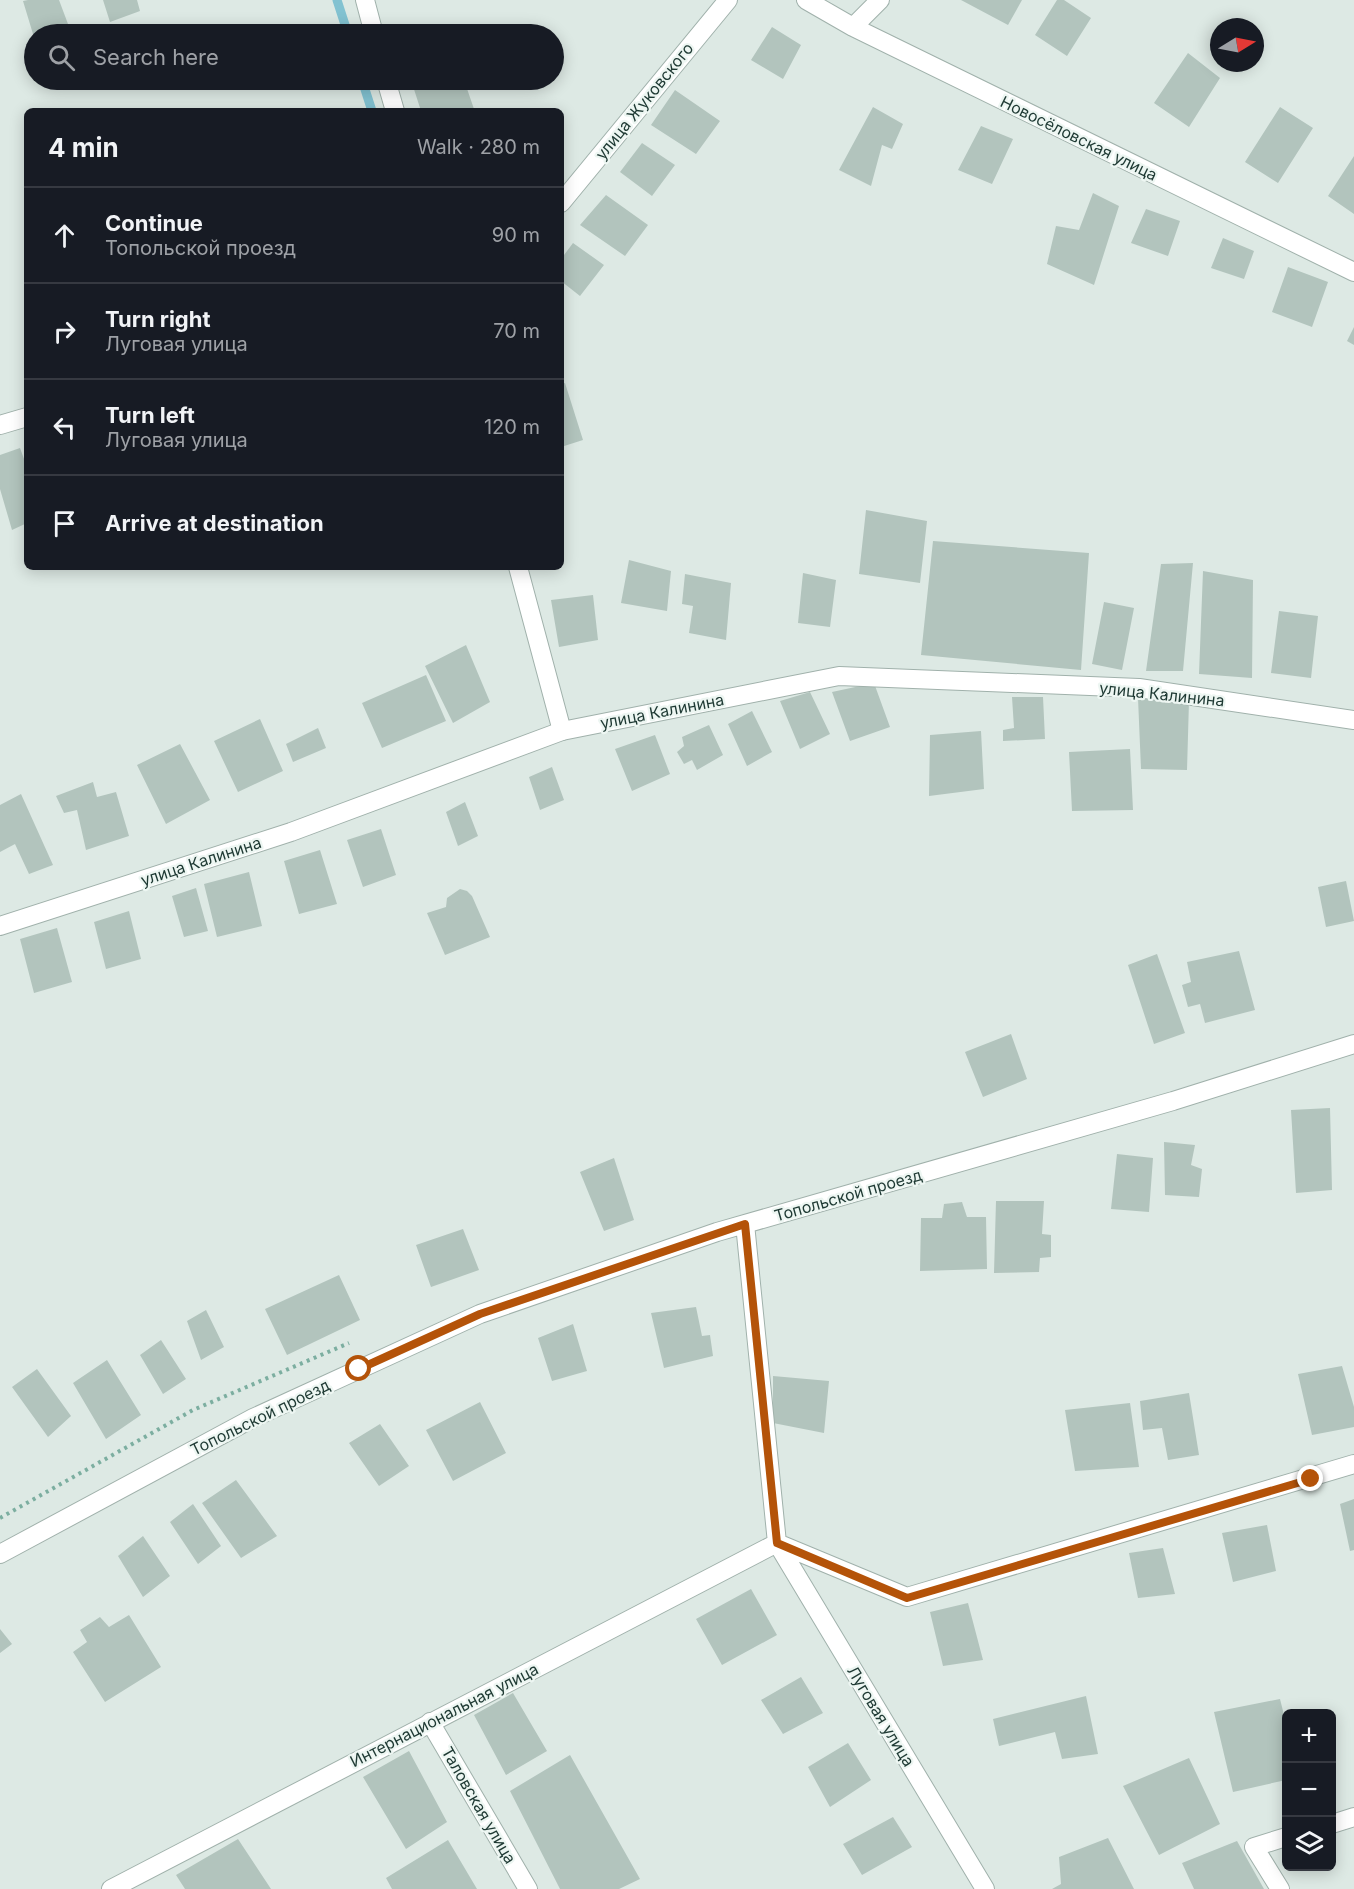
<!DOCTYPE html>
<html lang="en">
<head>
<meta charset="utf-8">
<style>
	body { margin:0; font-family:Inter,sans-serif; background:#242831; color:#f1f3f6 }
	.controls { position:absolute; right:18px; bottom:18px; display:grid; overflow:hidden; border-radius:9px; box-shadow:0 3px 15px #0003 }
	.controls button { width:54px; height:54px; display:grid; place-items:center; padding:0; border:0; border-bottom:2px solid #363941; background:#171b24; color:#f1f3f6; font:30px sans-serif }
	.compass { position:absolute; left:1210px; top:18px; width:54px; height:54px; border-radius:50%; background:#171b24; box-shadow:0 3px 15px #0003; rotate:80deg }
	.stop { position:absolute; width:18px; height:18px; margin:-14px; border:4px solid #b45309; border-radius:50%; background:#fff }
	.stop.end { background:#b45309; border-color:#fff; box-shadow:0 2px 6px #0008 }
	.list { margin:0; padding:0; list-style:none }
	h2 { display:flex; justify-content:space-between; align-items:center; height:78px; margin:0; padding:0 24px; font-size:26px }
	h2 small { font-size:20px; font-weight:400; color:#9ea1a6 }
	.list li { display:grid; grid-template-columns:39px 1fr auto; gap:18px; align-items:center; box-sizing:border-box; height:96px; padding:0 24px; border-top:2px solid #363941 }
	.list b { display:block; font-size:22px; white-space:nowrap }
	.list p { margin:0; font-size:20px; white-space:nowrap; color:#9ea1a6 }
	.list em { font-size:20px; font-style:normal; color:#9ea1a6 }
	.icon { flex:none; width:33px; height:33px; fill:none; stroke:currentColor; stroke-width:2; stroke-linecap:round; stroke-linejoin:round }
	.map { position:relative; flex:none; width:1354px; height:1889px; overflow:hidden }
	.search { position:absolute; background:#171b24; box-shadow:0 3px 15px #0003; left:24px; top:24px; width:540px; height:66px; display:flex; align-items:center; gap:15px; box-sizing:border-box; padding:0 21px; border-radius:33px; color:#9ea1a6; font-size:22px }
	.panel { position:absolute; background:#171b24; box-shadow:0 3px 15px #0003; left:24px; top:108px; width:540px; height:462px; border-radius:9px }
	.map>svg:first-child { display:block }
	.lines { fill:none; stroke-linecap:round; stroke-linejoin:round }
	.stream { stroke:#82c2d1; stroke-width:9 }
	.building { fill:#b2c4bd }
	.lane-casing { stroke:#a0b1ab; stroke-width:20 }
	.street-casing { stroke:#a0b1ab; stroke-width:20 }
	.path { stroke:#7caea0; stroke-width:4; stroke-dasharray:3 4.5; stroke-linecap:butt }
	.lane { stroke:#fff; stroke-width:18 }
	.street { stroke:#fff; stroke-width:18 }
	.route { stroke:#b45309; stroke-width:8 }
	.labels { text-anchor:middle; dominant-baseline:central; stroke-width:4.5; stroke-linejoin:round; paint-order:stroke }
	.street-label { font-size:16px; fill:#1e3933; stroke:#edf6f2 }
</style>
</head>
<body>
<div class="map">
<svg width="1354" height="1889" viewBox="0 0 1354 1889">
	<rect width="100%" height="100%" fill="#dde9e4"/>
	<g class="lines">
		<path class="stream" d="M 337,0 L 348,34
			M 362,80 L 372,111"/>
	</g>
	<path class="building" d="M 28,0 L 59,0 L 71,32 L 66,34 L 33,34 L 23,1 Z
		M 103,0 L 137,0 L 140,11 L 110,22 Z
		M 961,0 L 1022,0 L 1008,25 Z
		M 1057,0 L 1064,0 L 1091,18 L 1067,56 L 1035,35 Z
		M 772,27 L 801,45 L 783,79 L 751,60 Z
		M 1188,53 L 1220,78 L 1189,127 L 1154,103 Z
		M 411,80 L 464,80 L 474,109 L 468,111 L 421,111 Z
		M 675,90 L 720,121 L 696,154 L 651,125 Z
		M 873,107 L 903,124 L 892,149 L 882,145 L 871,186 L 839,170 Z
		M 1280,107 L 1313,128 L 1278,183 L 1245,162 Z
		M 981,126 L 1013,139 L 992,184 L 958,170 Z
		M 642,143 L 675,165 L 652,196 L 620,172 Z
		M 1354,156 L 1354,214 L 1328,196 Z
		M 1093,193 L 1119,206 L 1094,285 L 1047,264 L 1056,226 L 1079,230 Z
		M 606,195 L 648,225 L 625,256 L 580,225 Z
		M 1146,209 L 1180,221 L 1168,256 L 1131,243 Z
		M 1223,238 L 1254,251 L 1244,279 L 1211,268 Z
		M 573,243 L 604,265 L 580,296 L 561,281 L 561,259 Z
		M 1288,267 L 1328,282 L 1312,327 L 1272,312 Z
		M 1354,327 L 1354,345 L 1347,341 Z
		M 565,383 L 583,440 L 561,447 L 561,384 Z
		M 20,448 L 27,467 L 27,523 L 12,530 L 0,489 L 0,455 Z
		M 866,510 L 927,521 L 920,583 L 859,574 Z
		M 933,541 L 1089,553 L 1081,670 L 921,655 Z
		M 629,560 L 671,571 L 667,611 L 621,603 Z
		M 1193,563 L 1183,671 L 1146,671 L 1161,564 Z
		M 1203,571 L 1253,580 L 1252,678 L 1199,674 Z
		M 803,573 L 836,580 L 830,627 L 798,623 Z
		M 685,574 L 731,583 L 726,640 L 689,633 L 693,606 L 682,604 Z
		M 593,595 L 598,640 L 559,647 L 551,600 Z
		M 1104,602 L 1134,608 L 1122,670 L 1092,664 Z
		M 1279,611 L 1318,616 L 1311,678 L 1271,673 Z
		M 466,645 L 490,702 L 453,723 L 425,666 Z
		M 426,675 L 446,721 L 382,748 L 362,703 Z
		M 874,683 L 890,727 L 850,741 L 832,692 Z
		M 810,692 L 830,734 L 800,749 L 780,701 Z
		M 1012,697 L 1043,697 L 1045,739 L 1003,741 L 1003,730 L 1014,728 Z
		M 1138,698 L 1189,701 L 1187,770 L 1141,769 Z
		M 752,711 L 772,752 L 747,766 L 728,724 Z
		M 260,719 L 283,771 L 238,792 L 214,741 Z
		M 709,725 L 723,755 L 697,770 L 692,760 L 684,764 L 677,752 L 684,746 L 682,737 Z
		M 318,728 L 326,748 L 293,762 L 286,744 Z
		M 981,731 L 984,789 L 929,796 L 930,735 Z
		M 655,735 L 670,774 L 632,791 L 615,749 Z
		M 180,744 L 210,800 L 166,824 L 137,765 Z
		M 1130,749 L 1133,810 L 1072,811 L 1069,752 Z
		M 552,767 L 564,800 L 540,810 L 529,777 Z
		M 93,782 L 97,797 L 116,792 L 129,836 L 86,850 L 77,810 L 64,813 L 56,796 Z
		M 21,794 L 53,865 L 29,874 L 15,844 L 0,852 L 0,805 Z
		M 465,802 L 478,836 L 458,846 L 446,812 Z
		M 381,829 L 396,875 L 363,887 L 347,840 Z
		M 320,850 L 337,904 L 299,914 L 284,861 Z
		M 249,872 L 262,926 L 217,937 L 204,884 Z
		M 1346,881 L 1354,921 L 1326,927 L 1318,887 Z
		M 196,888 L 208,931 L 184,937 L 172,896 Z
		M 460,889 L 467,891 L 472,896 L 490,937 L 445,955 L 427,913 L 446,907 L 447,898 Z
		M 129,911 L 141,959 L 106,969 L 94,922 Z
		M 57,928 L 72,982 L 34,993 L 20,939 Z
		M 1239,951 L 1255,1010 L 1205,1023 L 1200,1004 L 1188,1007 L 1182,985 L 1191,982 L 1187,962 Z
		M 1157,954 L 1185,1033 L 1154,1044 L 1128,965 Z
		M 1011,1034 L 1027,1079 L 983,1097 L 965,1052 Z
		M 1330,1108 L 1332,1190 L 1296,1193 L 1291,1110 Z
		M 1164,1142 L 1195,1145 L 1191,1165 L 1202,1169 L 1199,1197 L 1165,1195 Z
		M 1117,1154 L 1153,1158 L 1149,1212 L 1111,1209 Z
		M 614,1158 L 634,1220 L 604,1231 L 580,1172 Z
		M 996,1201 L 1044,1201 L 1042,1234 L 1051,1235 L 1051,1257 L 1040,1258 L 1039,1272 L 994,1273 Z
		M 962,1202 L 967,1217 L 986,1217 L 987,1269 L 920,1271 L 921,1218 L 942,1218 L 944,1204 Z
		M 463,1229 L 479,1270 L 431,1287 L 416,1245 Z
		M 339,1275 L 360,1320 L 287,1355 L 265,1309 Z
		M 696,1307 L 702,1336 L 710,1335 L 713,1356 L 664,1368 L 651,1313 Z
		M 206,1310 L 224,1347 L 201,1360 L 187,1321 Z
		M 573,1324 L 587,1371 L 552,1381 L 538,1338 Z
		M 161,1340 L 186,1379 L 163,1394 L 140,1355 Z
		M 107,1360 L 141,1415 L 106,1439 L 73,1383 Z
		M 1342,1366 L 1354,1407 L 1354,1427 L 1312,1435 L 1298,1374 Z
		M 37,1369 L 71,1416 L 48,1437 L 12,1387 Z
		M 773,1376 L 829,1381 L 824,1433 L 773,1423 Z
		M 1189,1393 L 1199,1455 L 1168,1460 L 1162,1428 L 1143,1430 L 1140,1401 Z
		M 480,1402 L 506,1453 L 453,1481 L 426,1430 Z
		M 1130,1403 L 1139,1467 L 1075,1471 L 1065,1410 Z
		M 380,1424 L 409,1466 L 379,1486 L 349,1443 Z
		M 236,1480 L 277,1536 L 241,1558 L 202,1503 Z
		M 1354,1499 L 1354,1550 L 1350,1551 L 1340,1504 Z
		M 193,1504 L 221,1546 L 198,1564 L 170,1522 Z
		M 1267,1525 L 1276,1571 L 1233,1582 L 1222,1533 Z
		M 143,1536 L 170,1576 L 143,1597 L 118,1556 Z
		M 1163,1548 L 1175,1594 L 1138,1598 L 1129,1553 Z
		M 751,1589 L 777,1635 L 722,1665 L 696,1619 Z
		M 968,1603 L 983,1660 L 943,1666 L 930,1612 Z
		M 129,1615 L 161,1667 L 105,1702 L 73,1652 L 87,1642 L 80,1630 L 100,1617 L 109,1627 Z
		M 0,1629 L 12,1644 L 0,1653 Z
		M 801,1677 L 823,1713 L 783,1734 L 761,1700 Z
		M 513,1693 L 547,1751 L 506,1775 L 474,1715 Z
		M 1086,1696 L 1098,1754 L 1062,1759 L 1055,1732 L 999,1746 L 993,1719 Z
		M 1280,1699 L 1286,1723 L 1286,1780 L 1233,1792 L 1214,1712 Z
		M 848,1743 L 871,1780 L 830,1807 L 808,1767 Z
		M 409,1751 L 447,1822 L 406,1849 L 363,1777 Z
		M 570,1755 L 640,1879 L 619,1889 L 560,1889 L 510,1791 Z
		M 1189,1758 L 1220,1824 L 1159,1855 L 1123,1786 Z
		M 893,1817 L 912,1847 L 862,1875 L 843,1844 Z
		M 1108,1838 L 1134,1889 L 1052,1889 L 1061,1884 L 1059,1857 Z
		M 238,1839 L 271,1889 L 185,1889 L 176,1875 Z
		M 448,1840 L 477,1889 L 392,1889 L 386,1878 Z
		M 1237,1841 L 1264,1889 L 1194,1889 L 1182,1863 Z"/>
	<g class="lines">
		<g class="lane-casing">
			<path id="lane" d="M 365,0 L 374,34
				M 386,80 L 395,111
				M 518,567 L 562,731"/>
		</g>
		<g class="street-casing">
			<path id="street" d="M 806,0 L 853,27 L 1354,272
				M 853,27 L 880,0
				M 561,203 L 728,0
				M 0,425 L 27,417
				M 0,926 L 291,832 L 562,731 L 839,676 L 1139,688 L 1354,720
				M 745,1224 L 777,1543 L 907,1597 L 1354,1464
				M 0,1554 L 253,1418 L 480,1314 L 717,1232 L 1173,1101 L 1354,1044
				M 430,1722 L 528,1889
				M 1332,1824 L 1354,1817
				M 111,1889 L 777,1543 L 985,1889
				M 1280,1889 L 1254,1847 L 1286,1837"/>
		</g>
		<path class="path" d="M 0,1518 L 193,1410 L 349,1343"/>
		<use href="#lane" class="lane"/>
		<use href="#street" class="street"/>
	</g>
	<g class="lines">
		<path class="route" d="M 359,1369 L 480,1314 L 745,1224 L 777,1543 L 907,1598 L 1311,1479"/>
	</g>
	<g class="labels">
		<g class="street-label">
			<text transform="translate(644 101) rotate(-51)">улица Жуковского</text>
			<text transform="translate(1079 138) rotate(26)">Новосёловская улица</text>
			<text transform="translate(1162 694) rotate(6)">улица Калинина</text>
			<text transform="translate(662 711) rotate(-11)">улица Калинина</text>
			<text transform="translate(201 861) rotate(-18)">улица Калинина</text>
			<text transform="translate(848 1195) rotate(-16)">Топольской проезд</text>
			<text transform="translate(260 1417) rotate(-26)">Топольской проезд</text>
			<text transform="translate(444 1715) rotate(-27)">Интернациональная улица</text>
			<text transform="translate(881 1716) rotate(59)">Луговая улица</text>
			<text transform="translate(479 1805) rotate(60)">Таловская улица</text>
		</g>
	</g>
</svg>
<div class="controls">
<button>+</button>
<button>−</button>
<button><svg class="icon" aria-label="layers" viewBox="0 0 24 24"><path d="M12 4l9 5-9 5-9-5zM3 14l9 5 9-5"/></svg></button>
</div>
<svg class="compass" viewBox="-18 -18 36 36"><path d="M0-13l5 13h-10z" fill="#e53935"/><path d="M0 13l5-13h-10z" fill="#9ea1a6"/></svg>
<div class="stop" style="left:359px;top:1369px"></div>
<div class="stop end" style="left:1311px;top:1479px"></div>
<div class="search"><svg class="icon" aria-label="search" viewBox="0 0 24 24"><circle cx="10" cy="10" r="6"/><path d="M15 15l6 6"/></svg>Search here</div>
<section class="panel">
<h2>4 min<small>Walk · 280 m</small></h2>
<ul class="list">
<li><svg class="icon" aria-label="ahead" viewBox="0 0 24 24"><path d="M12 20V5M6 11l6-6 6 6"/></svg><div><b>Continue</b><p>Топольской проезд</p></div><em>90 m</em></li>
<li><svg class="icon" aria-label="right" viewBox="0 0 24 24"><path d="M7 20v-9h11M14 6l5 5-5 5"/></svg><div><b>Turn right</b><p>Луговая улица</p></div><em>70 m</em></li>
<li><svg class="icon" aria-label="left" viewBox="0 0 24 24"><path d="M17 20v-9H6M10 6l-5 5 5 5"/></svg><div><b>Turn left</b><p>Луговая улица</p></div><em>120 m</em></li>
<li><svg class="icon" aria-label="arrive" viewBox="0 0 24 24"><path d="M6 21V4h12l-3 4 3 4H6"/></svg><div><b>Arrive at destination</b></div></li>
</ul>
</section>
</div>
</body>
</html>
